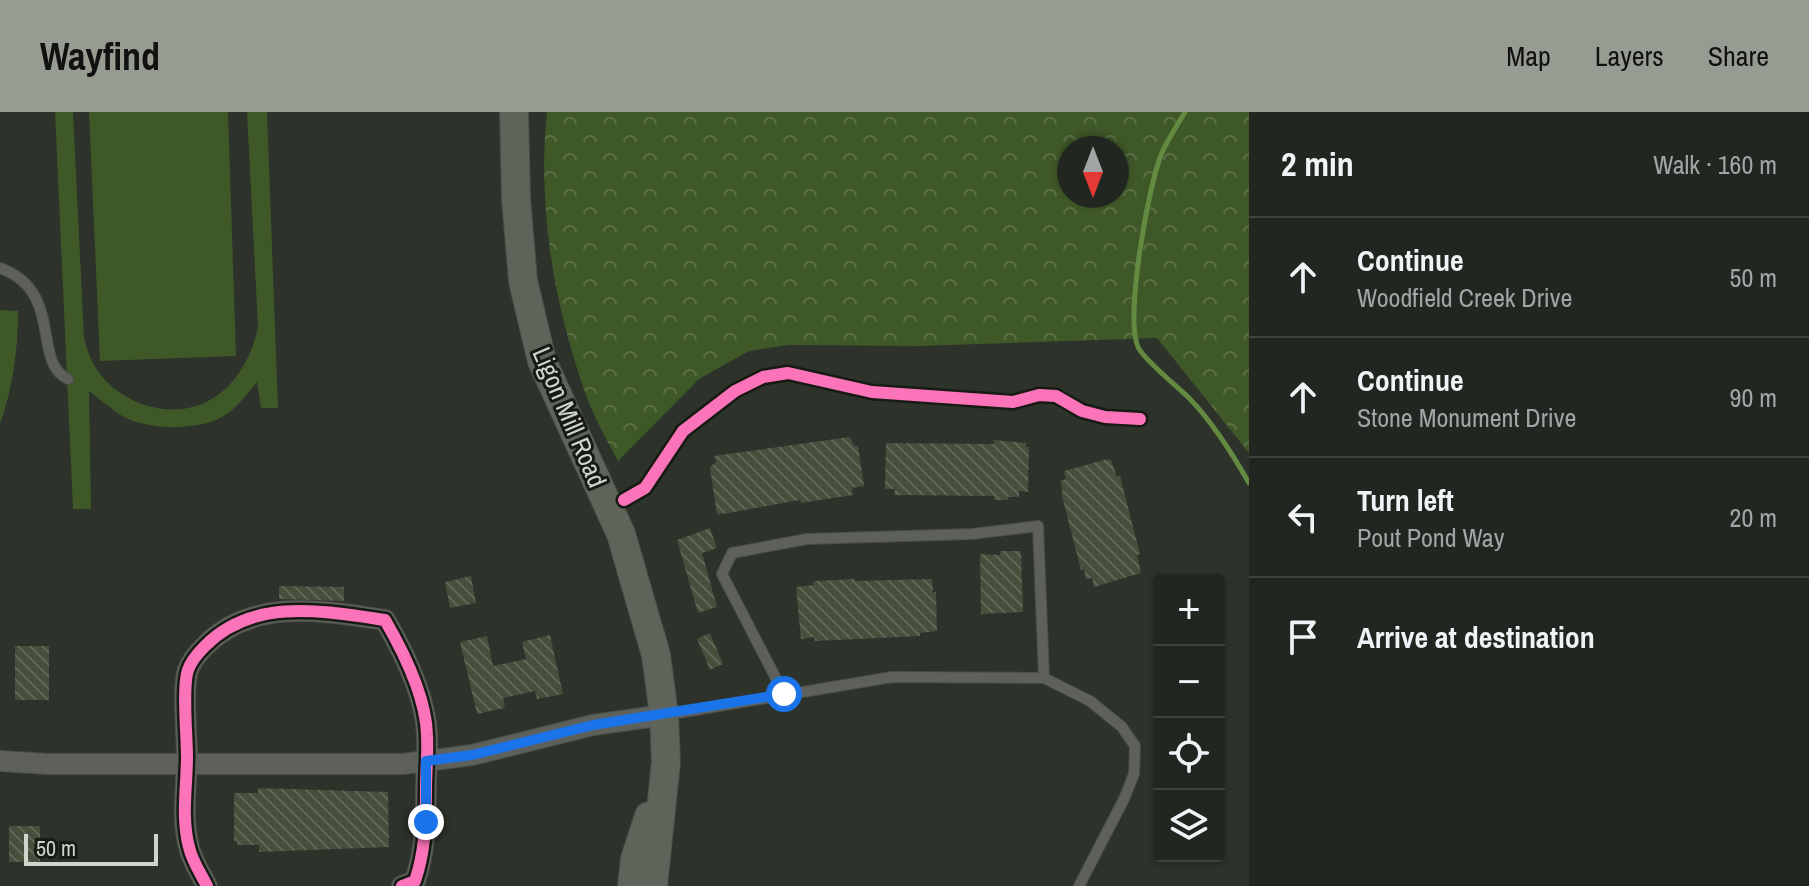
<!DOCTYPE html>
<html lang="en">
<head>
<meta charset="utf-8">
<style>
	body { margin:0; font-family:"Archivo Narrow",sans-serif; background:#2a2e29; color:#f1f3f6 }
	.controls { position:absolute; right:24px; bottom:24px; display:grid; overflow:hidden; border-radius:8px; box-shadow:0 2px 6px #0004 }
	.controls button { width:72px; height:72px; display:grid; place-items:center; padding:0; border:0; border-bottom:2px solid #3f433e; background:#222620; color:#f1f3f6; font:40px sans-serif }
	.compass { position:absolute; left:1057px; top:24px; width:72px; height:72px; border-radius:50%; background:#222620; box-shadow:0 2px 6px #0004; rotate:180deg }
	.scale { position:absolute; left:24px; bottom:20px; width:134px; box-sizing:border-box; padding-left:8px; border:4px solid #d0d5cc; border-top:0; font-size:22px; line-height:28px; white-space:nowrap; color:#d0d5cc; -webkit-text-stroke:6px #171b14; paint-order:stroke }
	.stop { position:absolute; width:24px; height:24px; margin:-18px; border:6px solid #1a73e8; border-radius:50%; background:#fff }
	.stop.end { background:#1a73e8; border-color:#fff; box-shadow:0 2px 8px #0008 }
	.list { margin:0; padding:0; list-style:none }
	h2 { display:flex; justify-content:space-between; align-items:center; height:104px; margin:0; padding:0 32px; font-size:34px }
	h2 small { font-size:26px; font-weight:400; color:#a2a5a5 }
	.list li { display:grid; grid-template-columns:52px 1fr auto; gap:24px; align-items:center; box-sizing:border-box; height:120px; padding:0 32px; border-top:2px solid #3f433e }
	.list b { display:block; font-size:30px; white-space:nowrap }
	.list p { margin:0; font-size:26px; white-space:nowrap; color:#a2a5a5 }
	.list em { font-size:26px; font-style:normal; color:#a2a5a5 }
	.icon { flex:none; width:44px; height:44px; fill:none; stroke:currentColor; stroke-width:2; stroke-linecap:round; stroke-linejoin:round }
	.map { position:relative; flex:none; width:1249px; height:774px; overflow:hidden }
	header { display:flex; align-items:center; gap:48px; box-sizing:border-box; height:112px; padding:0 40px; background:#979c93; color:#111 }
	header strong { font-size:38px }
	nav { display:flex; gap:44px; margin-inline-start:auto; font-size:28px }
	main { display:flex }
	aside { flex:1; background:#222620 }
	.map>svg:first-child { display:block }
	.forest { fill:url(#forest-crowns); fill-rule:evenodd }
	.park { fill:#3f5828 }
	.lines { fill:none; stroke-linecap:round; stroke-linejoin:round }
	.stream { stroke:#638a40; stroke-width:5 }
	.building { fill:url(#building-back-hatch) }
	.lane-casing { stroke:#4a4e47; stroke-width:12 }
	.street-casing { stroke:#4a4e47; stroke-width:22 }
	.secondary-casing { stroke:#4a4e47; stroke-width:30 }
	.lane { stroke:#5e615b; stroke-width:10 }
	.street { stroke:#5e615b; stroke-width:20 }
	.secondary { stroke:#5f645b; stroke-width:28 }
	.cycleway-casing { stroke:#171b14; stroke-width:17 }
	.cycleway { stroke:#fb73b8; stroke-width:12 }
	.route { stroke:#1a73e8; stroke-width:10 }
	.labels { text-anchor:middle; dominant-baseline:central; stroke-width:6; stroke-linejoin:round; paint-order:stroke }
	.street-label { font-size:26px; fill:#d0d5cc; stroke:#171b14 }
</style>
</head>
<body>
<header>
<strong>Wayfind</strong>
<nav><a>Map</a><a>Layers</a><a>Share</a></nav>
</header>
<main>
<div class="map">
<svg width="1249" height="774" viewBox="0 0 1249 774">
	<defs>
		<pattern id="forest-crowns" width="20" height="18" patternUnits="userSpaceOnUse" patternTransform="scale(2)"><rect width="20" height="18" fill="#3f5828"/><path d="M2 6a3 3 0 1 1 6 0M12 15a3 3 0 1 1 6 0" fill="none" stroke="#5a6f46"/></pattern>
		<pattern id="building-back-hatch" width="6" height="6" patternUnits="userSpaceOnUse" patternTransform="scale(2)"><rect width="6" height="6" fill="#454f3c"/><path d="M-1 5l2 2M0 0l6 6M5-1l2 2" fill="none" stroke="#5f6757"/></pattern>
	</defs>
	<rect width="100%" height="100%" fill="#2d322a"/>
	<path class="forest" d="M 547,0 L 1249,0 L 1249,341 L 1157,226 L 918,234 L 789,233 L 749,239 L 699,267 L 618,349 C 607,328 594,306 586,283 C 554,193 537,95 547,0 ZM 1069,36 L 1117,36 L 1117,84 L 1069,84 Z"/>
	<path class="park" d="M 55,0 L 73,0 L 84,226 C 86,233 88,242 92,249 C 102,270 121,284 142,292 C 203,313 246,272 258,215 L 247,0 L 267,0 L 278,296 L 261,296 L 257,270 C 248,281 239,293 227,302 C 203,319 151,319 124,305 C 112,298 100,287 89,279 L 91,397 L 73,397 Z
		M 89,0 L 228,0 L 236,244 L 100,249 Z
		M 0,198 L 18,199 C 18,239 13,275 0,312 Z"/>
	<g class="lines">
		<path class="stream" d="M 1185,0 C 1177,14 1167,28 1161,43 C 1148,76 1125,204 1138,235 C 1144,248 1178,275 1190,287 C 1214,312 1232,341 1249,371"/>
	</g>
	<path class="building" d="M 850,325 L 854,334 L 858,334 L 864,374 L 852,376 L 853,383 L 801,391 L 800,388 L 717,403 L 710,355 L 716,350 L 714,344 Z
		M 994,328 L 1026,331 L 1026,335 L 1029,335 L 1028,380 L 1019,379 L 1019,385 L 1008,385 L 1008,388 L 994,388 L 994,384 L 894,383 L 895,377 L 885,377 L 886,331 L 994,332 Z
		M 1107,347 L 1111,348 L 1117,365 L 1120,364 L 1140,442 L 1137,443 L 1141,461 L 1094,475 L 1092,466 L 1086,467 L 1084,457 L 1081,458 L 1061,380 L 1063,379 L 1060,369 L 1066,367 L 1064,359 Z
		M 710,416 L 717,436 L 702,441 L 717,495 L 698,501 L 677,428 Z
		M 1000,439 L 1021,439 L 1023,500 L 981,502 L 980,442 L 1000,443 Z
		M 471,464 L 476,491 L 450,496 L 445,470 Z
		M 855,467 L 855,469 L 932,467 L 933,480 L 936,480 L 937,519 L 920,521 L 920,524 L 815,529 L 814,525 L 801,527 L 796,475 L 814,473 L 813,469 Z
		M 279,474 L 344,475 L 344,489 L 279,487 Z
		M 710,521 L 723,552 L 710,558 L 697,527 Z
		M 550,523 L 563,582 L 537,587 L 535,579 L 503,586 L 505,596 L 477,602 L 460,530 L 487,524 L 493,554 L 526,547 L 522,530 Z
		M 15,534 L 49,534 L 49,588 L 15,588 Z
		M 258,676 L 388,680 L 389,735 L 259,740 L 259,733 L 237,733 L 237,729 L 234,729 L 234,681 L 258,681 Z
		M 9,714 L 40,714 L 40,750 L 9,750 Z"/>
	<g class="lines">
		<g class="lane-casing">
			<path id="lane" d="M 0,156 C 65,180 31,250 68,267
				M 784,582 L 722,462 L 732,441 L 807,427 L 972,422 L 1038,414 L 1044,566
				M 666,603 L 892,565 L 1044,566 L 1090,589 L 1122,615 L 1135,634 L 1134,662 L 1124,687 L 1079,774"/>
		</g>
		<g class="street-casing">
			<path id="street" d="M 0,649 L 48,652 L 403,652 L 472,643 L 593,613 L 664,603
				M 207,774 C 201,762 192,749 189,735 C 181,705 187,674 187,644 C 187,623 182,575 188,558 C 191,549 198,541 205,534 C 253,485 324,499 385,508 C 403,539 426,586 427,623 C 428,641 426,660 426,678 C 426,710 425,740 415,769 L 402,774"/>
		</g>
		<g class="secondary-casing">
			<path id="secondary" d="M 514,0 L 516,86 L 523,169 L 542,249 L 621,422 L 656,543 L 664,603 L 666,650 L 653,774
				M 632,774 L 635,747 L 649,704"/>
		</g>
		<use href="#lane" class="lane"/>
		<use href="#street" class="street"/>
		<use href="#secondary" class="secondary"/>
		<g class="cycleway-casing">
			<path id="cycleway" d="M 624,388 L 645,376 L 683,319 L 735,279 L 763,265 L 788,261 L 872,280 L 1013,290 L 1039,283 L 1056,284 L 1082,299 L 1105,305 L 1140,307
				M 207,774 C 201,762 192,749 189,735 C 181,705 187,674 187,644 C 187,623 182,575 188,558 C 191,549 198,541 205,534 C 253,485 324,499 385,508 C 403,539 426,586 427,623 C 428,641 426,660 426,678 C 426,710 425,740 415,769 L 402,774"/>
		</g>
		<use href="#cycleway" class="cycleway"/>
	</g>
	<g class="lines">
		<path class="route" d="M 426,710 L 426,649 L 472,643 L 593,613 L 784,582"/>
	</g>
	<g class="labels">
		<g class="street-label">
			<text transform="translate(570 305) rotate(67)">Ligon Mill Road</text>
		</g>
	</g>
</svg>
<div class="controls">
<button>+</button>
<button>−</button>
<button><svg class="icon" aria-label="locate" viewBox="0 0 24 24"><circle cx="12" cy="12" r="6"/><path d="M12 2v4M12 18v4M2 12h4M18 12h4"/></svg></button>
<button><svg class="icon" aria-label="layers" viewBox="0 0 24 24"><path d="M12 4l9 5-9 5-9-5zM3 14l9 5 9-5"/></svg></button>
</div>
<svg class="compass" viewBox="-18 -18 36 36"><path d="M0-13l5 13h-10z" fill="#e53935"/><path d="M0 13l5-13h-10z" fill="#a2a5a5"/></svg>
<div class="scale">50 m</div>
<div class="stop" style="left:784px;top:582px"></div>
<div class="stop end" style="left:426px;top:710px"></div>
</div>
<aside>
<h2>2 min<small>Walk · 160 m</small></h2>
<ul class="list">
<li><svg class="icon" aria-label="ahead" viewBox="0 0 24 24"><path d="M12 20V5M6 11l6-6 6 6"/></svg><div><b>Continue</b><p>Woodfield Creek Drive</p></div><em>50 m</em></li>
<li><svg class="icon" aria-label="ahead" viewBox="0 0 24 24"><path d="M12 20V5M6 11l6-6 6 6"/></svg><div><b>Continue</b><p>Stone Monument Drive</p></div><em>90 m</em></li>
<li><svg class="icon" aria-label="left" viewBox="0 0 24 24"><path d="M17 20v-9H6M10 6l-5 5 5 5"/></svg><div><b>Turn left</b><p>Pout Pond Way</p></div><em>20 m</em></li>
<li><svg class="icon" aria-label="arrive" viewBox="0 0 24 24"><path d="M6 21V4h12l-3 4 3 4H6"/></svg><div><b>Arrive at destination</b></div></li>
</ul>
</aside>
</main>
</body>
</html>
